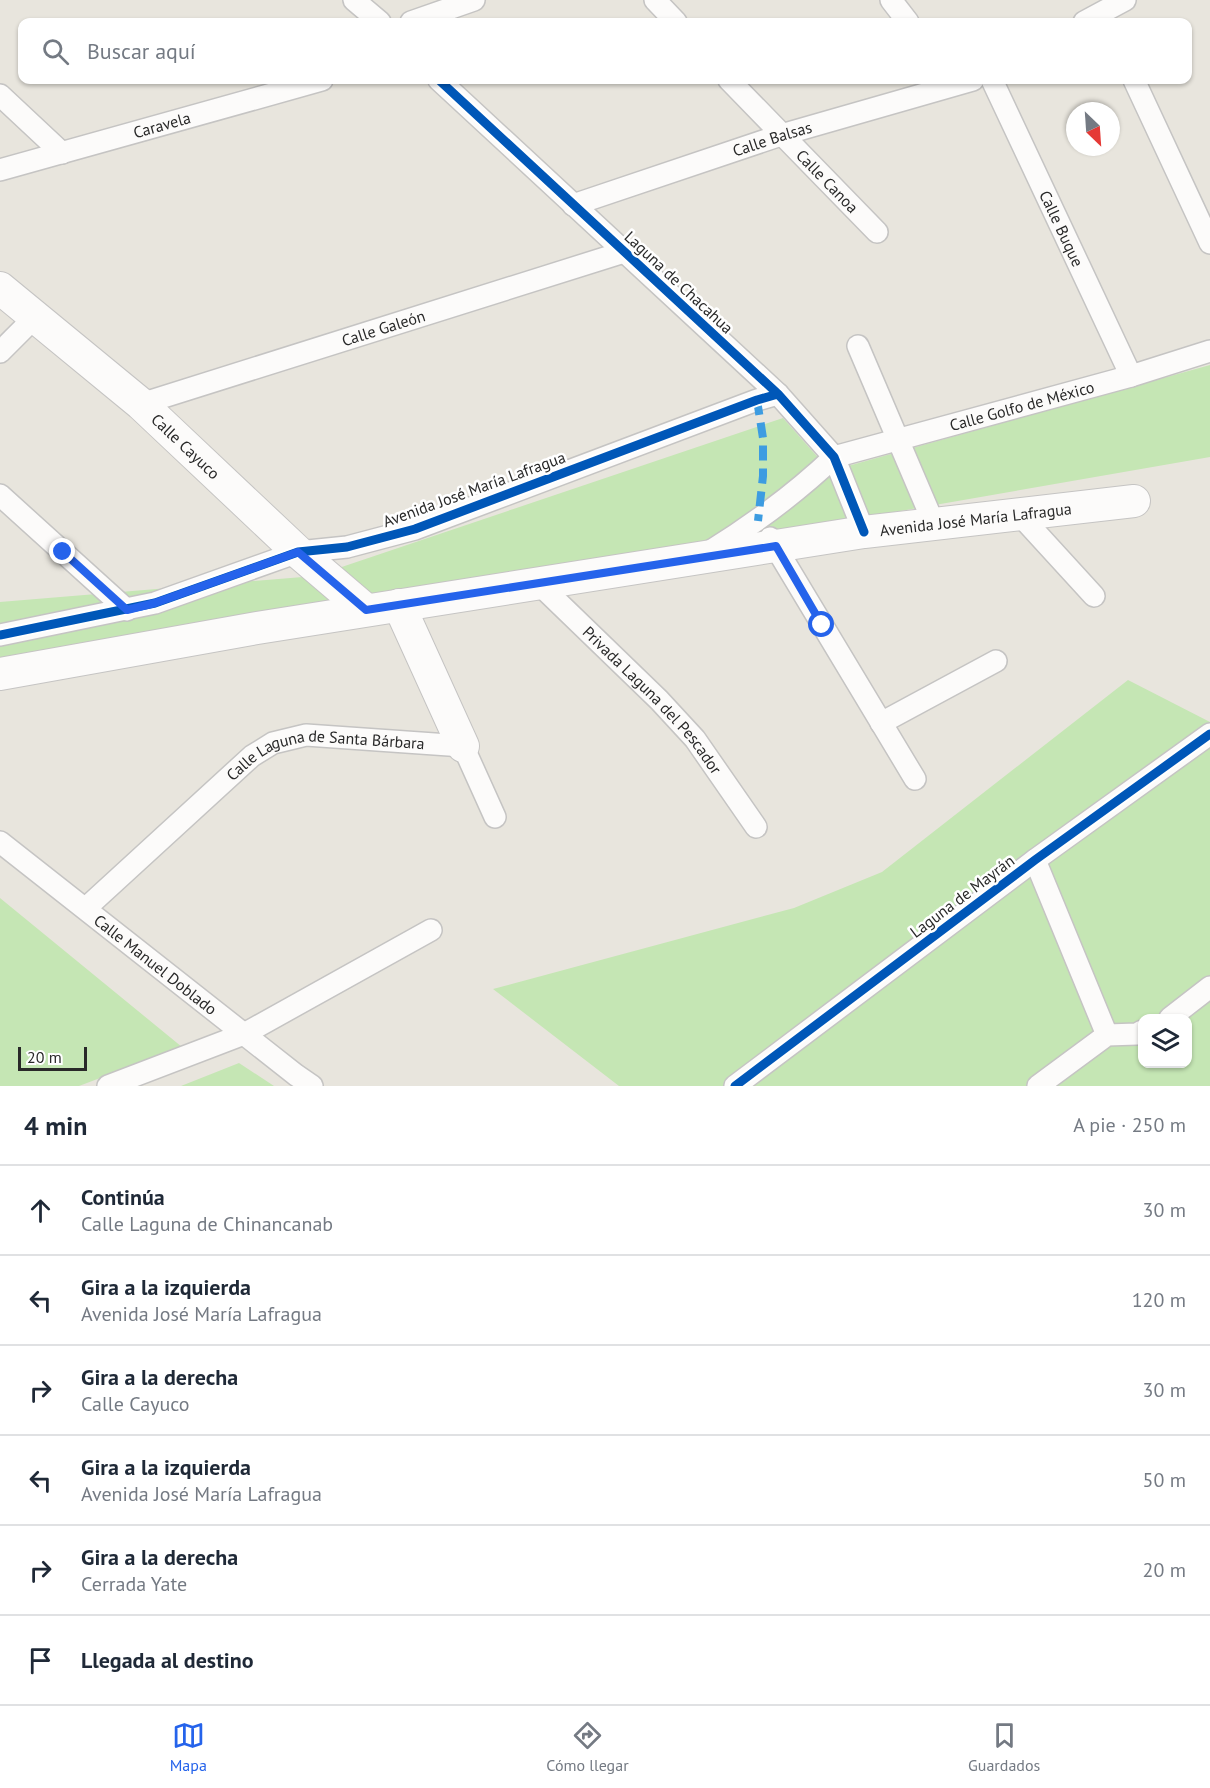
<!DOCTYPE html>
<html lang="es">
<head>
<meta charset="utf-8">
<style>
	body { margin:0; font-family:"PT Sans",sans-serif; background:#f6f6f7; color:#1f2937 }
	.controls { position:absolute; right:18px; bottom:18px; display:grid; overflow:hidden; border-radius:12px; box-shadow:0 2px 4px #0004 }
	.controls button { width:54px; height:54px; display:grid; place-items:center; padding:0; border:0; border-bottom:2px solid #e0e1e3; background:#fff; color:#1f2937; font:30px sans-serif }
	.compass { position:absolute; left:1066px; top:102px; width:54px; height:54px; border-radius:50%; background:#fff; box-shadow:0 2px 4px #0004; rotate:155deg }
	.scale { position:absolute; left:18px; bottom:15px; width:69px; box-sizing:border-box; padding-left:6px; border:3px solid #292929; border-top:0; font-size:16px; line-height:21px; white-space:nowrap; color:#292929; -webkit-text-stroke:4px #fff; paint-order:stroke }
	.stop { position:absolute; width:18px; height:18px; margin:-14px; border:4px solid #2563eb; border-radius:50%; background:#fff }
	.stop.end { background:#2563eb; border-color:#fff; box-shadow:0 2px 6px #0008 }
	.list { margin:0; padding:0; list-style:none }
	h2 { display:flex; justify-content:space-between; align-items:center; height:78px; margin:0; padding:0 24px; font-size:26px }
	h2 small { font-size:20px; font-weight:400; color:#747a83 }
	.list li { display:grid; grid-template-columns:39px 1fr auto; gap:18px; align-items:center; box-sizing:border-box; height:90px; padding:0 24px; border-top:2px solid #e0e1e3 }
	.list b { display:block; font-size:22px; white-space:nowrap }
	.list p { margin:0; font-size:20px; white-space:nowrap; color:#747a83 }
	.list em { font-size:20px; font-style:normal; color:#747a83 }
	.icon { flex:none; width:33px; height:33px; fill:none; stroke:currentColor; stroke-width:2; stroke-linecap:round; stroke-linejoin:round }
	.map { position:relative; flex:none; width:1210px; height:1086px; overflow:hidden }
	.search { position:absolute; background:#fff; box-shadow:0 2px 4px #0004; left:18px; right:18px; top:18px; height:66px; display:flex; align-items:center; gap:15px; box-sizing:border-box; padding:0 21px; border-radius:12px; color:#747a83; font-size:22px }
	.sheet { height:618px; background:#fff }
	nav { display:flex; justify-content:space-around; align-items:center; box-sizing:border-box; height:84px; border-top:2px solid #e0e1e3; background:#fff; font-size:16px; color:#747a83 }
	nav a { display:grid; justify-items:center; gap:3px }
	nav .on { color:#2563eb }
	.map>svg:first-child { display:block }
	.green { fill:#c5e6b4; fill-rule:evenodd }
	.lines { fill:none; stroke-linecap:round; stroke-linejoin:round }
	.street-casing { stroke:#c5c4c3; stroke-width:24 }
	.secondary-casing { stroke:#c5c4c3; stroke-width:34 }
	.street { stroke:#fcfbfa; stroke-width:21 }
	.secondary { stroke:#fcfbfa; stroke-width:32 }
	.quiet { stroke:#3d9ce1; stroke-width:8; stroke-dasharray:15 8; stroke-linecap:butt }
	.cycleway-casing { stroke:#fff; stroke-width:13 }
	.cycleway { stroke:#0057b8; stroke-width:9 }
	.route { stroke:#2563eb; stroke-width:8 }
	.labels { text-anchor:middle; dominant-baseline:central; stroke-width:5; stroke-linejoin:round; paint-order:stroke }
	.street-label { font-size:16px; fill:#292929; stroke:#fff }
</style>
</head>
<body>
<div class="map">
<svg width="1210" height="1086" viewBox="0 0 1210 1086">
	<rect width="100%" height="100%" fill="#e8e5dd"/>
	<path class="green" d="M 1210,365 L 1210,457 L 0,668 L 0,602 L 315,576 L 783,418 L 830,471 Z
		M 1128,680 L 1210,722 L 1210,1086 L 619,1086 L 493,989 L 794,908 L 882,872 ZM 1142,1018 L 1188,1018 L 1188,1064 L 1142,1064 Z
		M 0,898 L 182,1047 L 79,1086 L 0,1086 Z
		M 239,1063 L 274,1086 L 181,1086 Z"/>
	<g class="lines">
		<g class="street-casing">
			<g id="street">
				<path d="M 354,0 L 380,22"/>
				<path d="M 655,0 L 676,22"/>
				<path d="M 891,0 L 908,22"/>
				<path d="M 411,22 L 474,0"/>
				<path d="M 1084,22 L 1125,0"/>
				<path d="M 439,80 L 778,394 L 834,457 L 864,532"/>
				<path id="s1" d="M 729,80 L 877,232"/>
				<path id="s2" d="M 992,80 L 1131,376"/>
				<path d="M 1134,80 L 1210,243"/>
				<path d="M 0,95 L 62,153"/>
				<path id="s3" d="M 0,170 L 322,80"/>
				<path id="s4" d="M 573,205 L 781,135 L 973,80"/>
				<path d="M 858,346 L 934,524"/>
				<path d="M 0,352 L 35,317"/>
				<path id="s5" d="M 141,404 L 624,252"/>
				<path d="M 0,495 L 127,610"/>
				<path d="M 1019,514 L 1094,596"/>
				<path d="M 770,538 L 915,779"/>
				<path id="s6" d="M 709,552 C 754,524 795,494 834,457 L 1131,376 L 1210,351"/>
				<path id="s7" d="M 538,583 L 659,700 L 695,739 L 756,827"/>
				<path d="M 0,635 L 155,603 L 298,552 L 347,547 L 415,529 L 757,400 L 778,394"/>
				<path d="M 881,723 L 996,661"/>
				<path id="s8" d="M 0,842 L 296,1075 L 312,1086"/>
				<path d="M 1035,860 L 1107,1035"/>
				<path id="s9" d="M 86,908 L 252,756 L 273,743 L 306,735 L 463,746 L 495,817"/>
				<path d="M 1170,1018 L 1210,987"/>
				<path d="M 108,1086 L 244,1034 L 431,930"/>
				<path d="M 735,1086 L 1035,860 L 1210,734"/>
				<path d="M 1038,1086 L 1107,1035 L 1137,1034 L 1142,1031"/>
			</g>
		</g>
		<g class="secondary-casing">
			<g id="secondary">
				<path id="s10" d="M 0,288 L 141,404 L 298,552 L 366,610"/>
				<path d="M 399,605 L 463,746"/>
				<path id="s11" d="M 0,674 L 257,628 L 864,532 L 1134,501"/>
			</g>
		</g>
		<use href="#street" class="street"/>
		<use href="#secondary" class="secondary"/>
		<path class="quiet" d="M 757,400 L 763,438 L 763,476 L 758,521"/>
		<g class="cycleway-casing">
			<path id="cycleway" d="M 439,80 L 778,394 L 834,457 L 864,532
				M 0,635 L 155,603 L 298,552 L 347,547 L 415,529 L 757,400 L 778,394
				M 735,1086 L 1035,860 L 1210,734"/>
		</g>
		<use href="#cycleway" class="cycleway"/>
	</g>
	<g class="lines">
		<path class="route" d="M 63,552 L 127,610 L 155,603 L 298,552 L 366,610 L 776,546 L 822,625"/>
	</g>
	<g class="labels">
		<g class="street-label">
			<text stroke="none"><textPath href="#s3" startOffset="168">Caravela</textPath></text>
			<text stroke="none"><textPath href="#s4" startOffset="210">Calle Balsas</textPath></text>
			<text stroke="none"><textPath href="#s1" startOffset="141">Calle Canoa</textPath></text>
			<text stroke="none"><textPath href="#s2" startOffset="164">Calle Buque</textPath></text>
			<text transform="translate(679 282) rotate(43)">Laguna de Chacahua</text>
			<text stroke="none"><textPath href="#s5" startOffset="254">Calle Galeón</textPath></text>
			<text stroke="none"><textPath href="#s6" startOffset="352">Calle Golfo de México</textPath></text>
			<text stroke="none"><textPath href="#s10" startOffset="244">Calle Cayuco</textPath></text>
			<text transform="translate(474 489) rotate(-20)">Avenida José María Lafragua</text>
			<text stroke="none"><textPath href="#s11" startOffset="988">Avenida José María Lafragua</textPath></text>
			<text stroke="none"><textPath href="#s7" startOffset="164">Privada Laguna del Pescador</textPath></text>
			<text stroke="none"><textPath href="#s9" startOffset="298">Calle Laguna de Santa Bárbara</textPath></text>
			<text transform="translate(962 896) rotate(-37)">Laguna de Mayrán</text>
			<text stroke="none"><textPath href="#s8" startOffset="198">Calle Manuel Doblado</textPath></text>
		</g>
	</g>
</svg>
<div class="controls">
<button><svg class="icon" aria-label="layers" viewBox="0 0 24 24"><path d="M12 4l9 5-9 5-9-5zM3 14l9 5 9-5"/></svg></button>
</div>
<svg class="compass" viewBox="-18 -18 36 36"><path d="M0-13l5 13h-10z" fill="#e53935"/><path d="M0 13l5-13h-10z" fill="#747a83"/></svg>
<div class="scale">20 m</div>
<div class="stop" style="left:822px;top:625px"></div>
<div class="stop end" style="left:63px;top:552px"></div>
<div class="search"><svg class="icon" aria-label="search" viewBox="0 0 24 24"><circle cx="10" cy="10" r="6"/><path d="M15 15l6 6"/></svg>Buscar aquí</div>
</div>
<section class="sheet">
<h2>4 min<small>A pie · 250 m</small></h2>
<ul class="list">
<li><svg class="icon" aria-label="ahead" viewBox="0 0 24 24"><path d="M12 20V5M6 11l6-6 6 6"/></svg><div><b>Continúa</b><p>Calle Laguna de Chinancanab</p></div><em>30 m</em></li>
<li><svg class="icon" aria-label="left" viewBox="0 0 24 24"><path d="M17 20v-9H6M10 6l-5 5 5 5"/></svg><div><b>Gira a la izquierda</b><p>Avenida José María Lafragua</p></div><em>120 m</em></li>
<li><svg class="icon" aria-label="right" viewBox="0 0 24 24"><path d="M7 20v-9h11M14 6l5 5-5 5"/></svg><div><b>Gira a la derecha</b><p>Calle Cayuco</p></div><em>30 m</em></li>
<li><svg class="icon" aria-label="left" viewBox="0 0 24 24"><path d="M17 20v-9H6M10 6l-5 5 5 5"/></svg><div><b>Gira a la izquierda</b><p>Avenida José María Lafragua</p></div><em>50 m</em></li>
<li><svg class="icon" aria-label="right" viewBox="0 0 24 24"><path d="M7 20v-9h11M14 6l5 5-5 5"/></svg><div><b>Gira a la derecha</b><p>Cerrada Yate</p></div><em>20 m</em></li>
<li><svg class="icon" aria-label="arrive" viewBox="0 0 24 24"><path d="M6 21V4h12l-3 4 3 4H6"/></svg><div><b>Llegada al destino</b></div></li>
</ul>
</section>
<nav>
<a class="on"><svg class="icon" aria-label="map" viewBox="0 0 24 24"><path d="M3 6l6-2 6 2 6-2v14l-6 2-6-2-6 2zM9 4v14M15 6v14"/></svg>Mapa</a>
<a><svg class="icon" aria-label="directions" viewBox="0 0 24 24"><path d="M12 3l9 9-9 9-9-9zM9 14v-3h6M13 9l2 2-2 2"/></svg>Cómo llegar</a>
<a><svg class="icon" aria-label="saved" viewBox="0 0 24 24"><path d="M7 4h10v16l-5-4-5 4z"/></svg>Guardados</a>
</nav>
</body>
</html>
